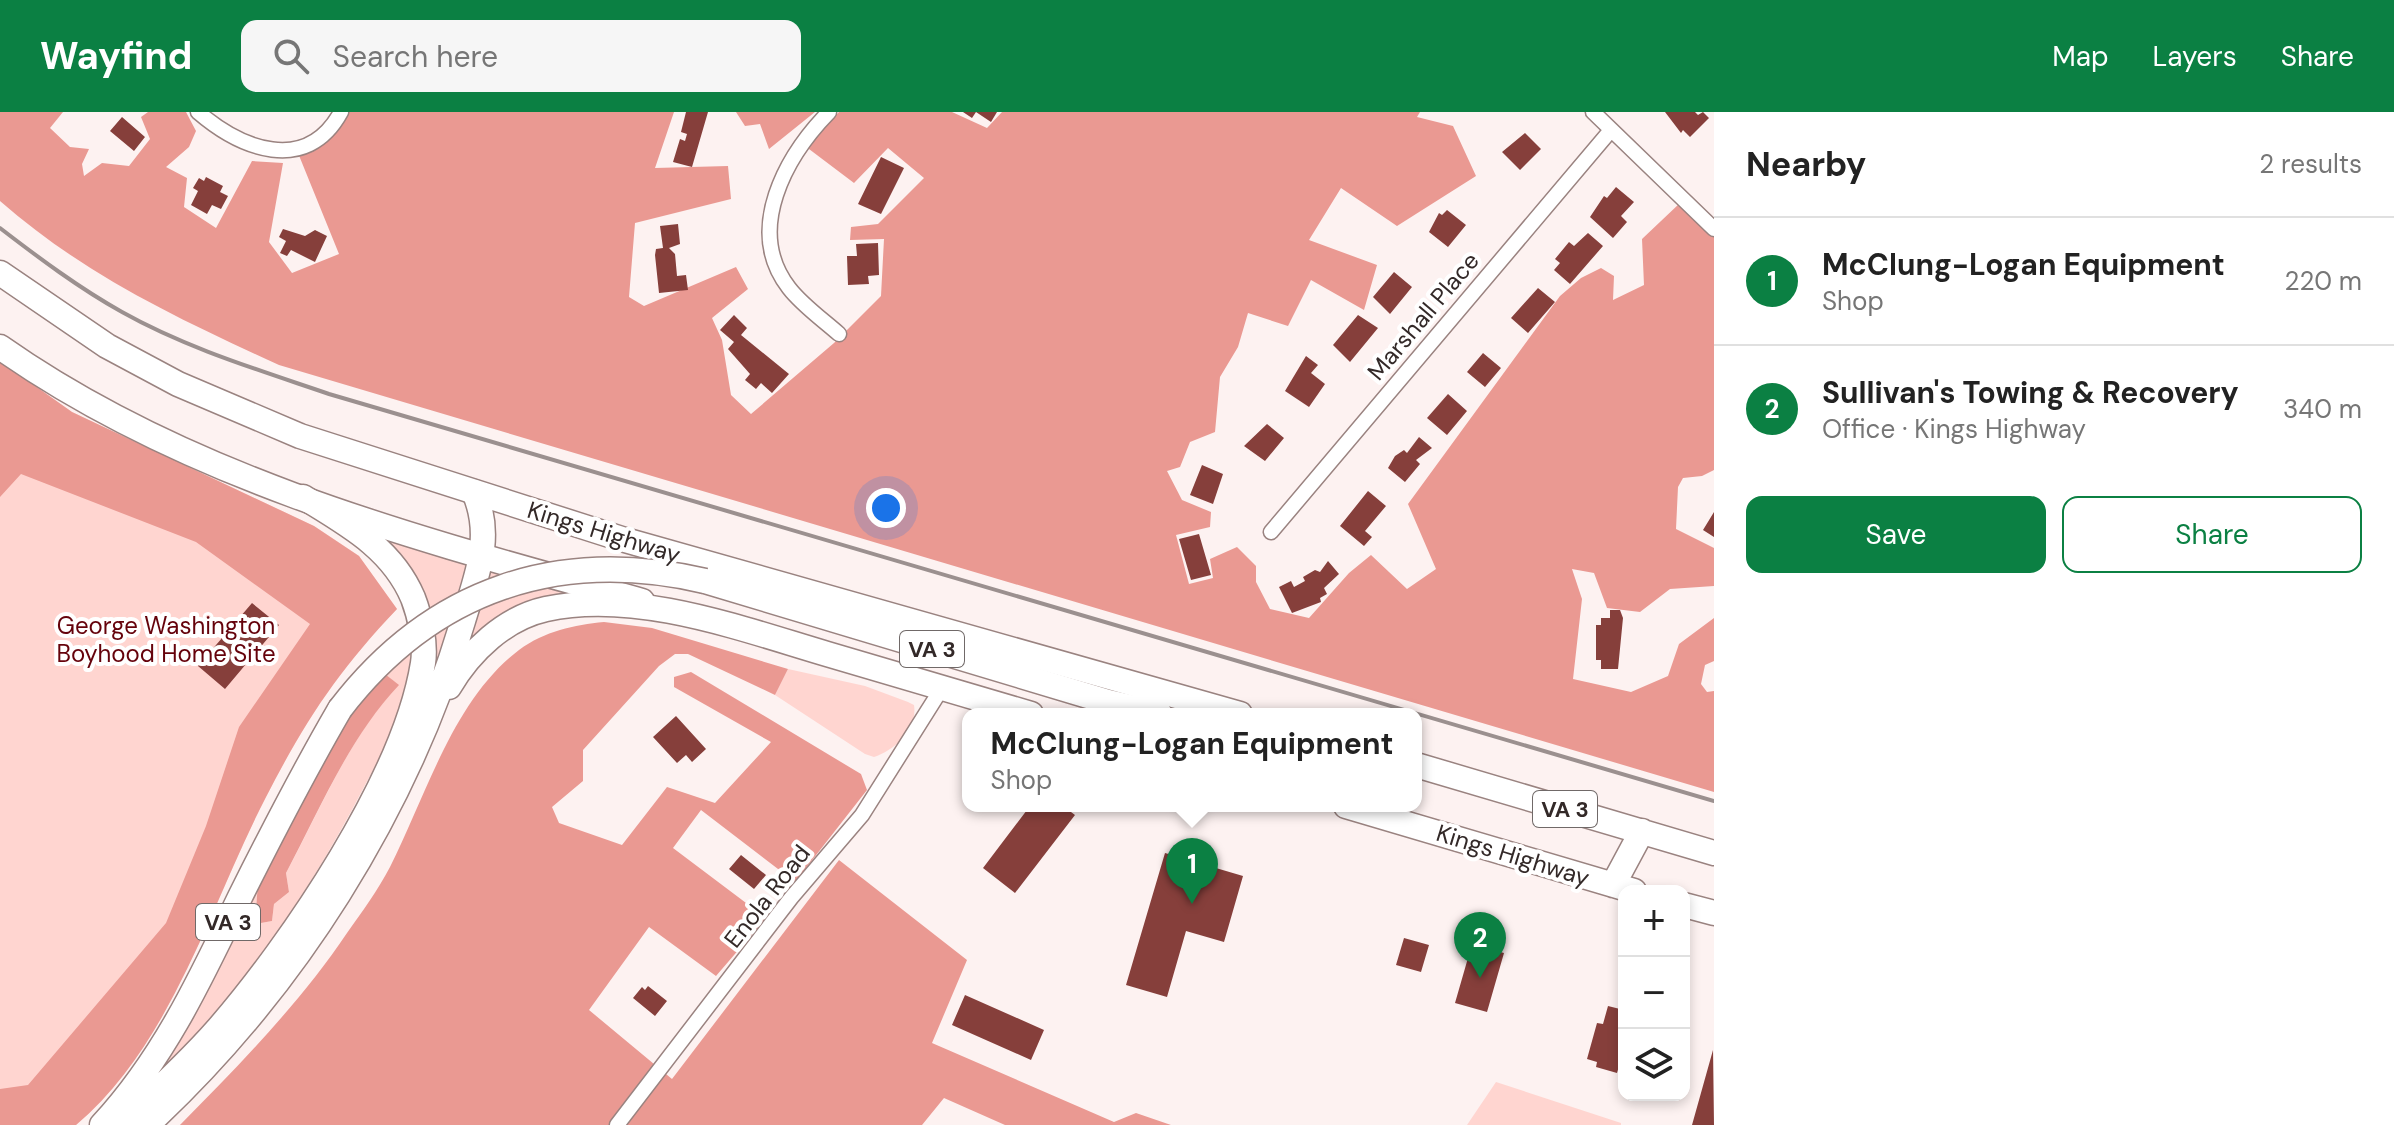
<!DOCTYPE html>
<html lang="en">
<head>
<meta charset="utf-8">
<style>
	body { margin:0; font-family:"DM Sans",sans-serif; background:#f6f6f6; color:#222 }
	.controls { position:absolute; right:24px; bottom:24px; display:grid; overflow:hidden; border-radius:16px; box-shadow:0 4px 12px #0003 }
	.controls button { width:72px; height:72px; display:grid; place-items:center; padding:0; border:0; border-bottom:2px solid #e0e0e0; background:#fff; color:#222; font:40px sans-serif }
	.you { position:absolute; left:886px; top:396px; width:28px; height:28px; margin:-20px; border:6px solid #fff; border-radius:50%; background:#1a73e8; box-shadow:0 0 0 12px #1a73e833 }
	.badge { display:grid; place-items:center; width:52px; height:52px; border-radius:50%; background:#0b8043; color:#fff; font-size:26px; font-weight:700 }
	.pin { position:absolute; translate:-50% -66px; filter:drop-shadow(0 2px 4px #0008) }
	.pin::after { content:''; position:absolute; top:42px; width:28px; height:24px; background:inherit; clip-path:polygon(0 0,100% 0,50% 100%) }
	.popup { position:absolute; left:962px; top:596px; width:460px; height:104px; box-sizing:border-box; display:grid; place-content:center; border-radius:16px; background:#fff; filter:drop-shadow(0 2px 6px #0005); font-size:26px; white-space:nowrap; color:#767676 }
	.popup b { font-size:30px; color:#222 }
	.popup::after { content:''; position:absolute; left:50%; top:100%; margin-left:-16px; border:16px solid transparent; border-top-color:#fff }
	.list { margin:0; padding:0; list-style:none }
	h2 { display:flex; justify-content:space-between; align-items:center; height:104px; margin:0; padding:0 32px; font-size:34px }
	h2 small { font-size:26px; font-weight:400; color:#767676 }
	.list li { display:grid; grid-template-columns:52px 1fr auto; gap:24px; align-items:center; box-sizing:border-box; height:128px; padding:0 32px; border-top:2px solid #e0e0e0 }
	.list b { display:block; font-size:30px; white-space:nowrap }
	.list p { margin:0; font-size:26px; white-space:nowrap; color:#767676 }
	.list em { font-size:26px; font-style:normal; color:#767676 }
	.actions { display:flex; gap:16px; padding:24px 32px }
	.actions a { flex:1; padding:18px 0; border:2px solid #0b8043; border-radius:16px; text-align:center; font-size:28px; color:#0b8043 }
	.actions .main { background:#0b8043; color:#fff }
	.icon { flex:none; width:44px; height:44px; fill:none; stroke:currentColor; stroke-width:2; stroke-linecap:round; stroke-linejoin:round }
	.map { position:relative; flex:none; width:1714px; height:1013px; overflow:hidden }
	header { display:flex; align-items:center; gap:48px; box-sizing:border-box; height:112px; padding:0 40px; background:#0b8043; color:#fff }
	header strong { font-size:38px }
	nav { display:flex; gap:44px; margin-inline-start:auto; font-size:28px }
	.search { width:560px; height:72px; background:#f6f6f6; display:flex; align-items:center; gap:20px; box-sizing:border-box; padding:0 28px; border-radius:16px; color:#767676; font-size:30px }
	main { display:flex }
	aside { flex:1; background:#fff }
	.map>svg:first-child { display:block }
	.green { fill:#ffd5d0 }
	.forest { fill:#ea9992 }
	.building { fill:#863f3b }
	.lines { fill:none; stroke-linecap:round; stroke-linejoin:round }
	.minor-casing { stroke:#9a8380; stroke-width:17 }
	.primary-casing { stroke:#9a8380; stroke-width:27 }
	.trunk-casing { stroke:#9a8380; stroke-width:27 }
	.minor { stroke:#fff; stroke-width:14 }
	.primary { stroke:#fff; stroke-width:24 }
	.trunk { stroke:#fff; stroke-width:24 }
	.rail { stroke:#9b908f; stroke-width:4 }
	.trunk-bridge-casing { stroke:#9a8380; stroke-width:27; stroke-linecap:butt }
	.trunk-bridge { stroke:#fff; stroke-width:24 }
	.labels { text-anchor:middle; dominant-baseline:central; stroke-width:8; stroke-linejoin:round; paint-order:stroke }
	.shield { fill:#fff; stroke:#706968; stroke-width:2 }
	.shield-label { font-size:22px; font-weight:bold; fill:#332928 }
	.street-label { font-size:24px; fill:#332928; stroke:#fff }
	.park-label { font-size:24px; fill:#65020b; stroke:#fff }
</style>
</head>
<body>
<header>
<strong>Wayfind</strong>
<div class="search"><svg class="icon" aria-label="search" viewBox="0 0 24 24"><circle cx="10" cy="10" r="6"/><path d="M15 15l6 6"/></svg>Search here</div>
<nav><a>Map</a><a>Layers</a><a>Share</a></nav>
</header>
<main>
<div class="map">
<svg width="1714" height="1013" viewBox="0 0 1714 1013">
	<rect width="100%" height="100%" fill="#fdf2f1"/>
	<path class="green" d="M 0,249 L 72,300 L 314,414 L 359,444 L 397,497 C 338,559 305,609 266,685 C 210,793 172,932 76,1013 L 0,1013 Z
		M 384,426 L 471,451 L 431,567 L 384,428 Z
		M 491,460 L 498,460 L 569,482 L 552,485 L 466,535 Z
		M 411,538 C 411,588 387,632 364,675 C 310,780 244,876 160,960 L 157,957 L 258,770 L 256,798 L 261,811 L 272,809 L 274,792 L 289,780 L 286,761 C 320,698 349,626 398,573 L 385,562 Z
		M 788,557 L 865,574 L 908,590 L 914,593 C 918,617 895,638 874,645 L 865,642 L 775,583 Z
		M 1496,970 L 1621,1011 L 1621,1013 L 1467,1013 Z"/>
	<path class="forest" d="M 0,0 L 63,0 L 50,16 L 70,35 L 89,37 L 82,52 L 84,64 L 102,51 L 129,54 L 150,27 L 141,5 L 148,0 L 186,0 L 196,19 L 189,35 L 166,55 L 187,66 L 184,95 L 216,116 L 252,49 L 283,51 L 269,130 L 292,161 L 339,142 L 298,41 L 341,12 L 345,0 L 674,0 L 655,56 L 728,54 L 731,87 L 635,111 L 629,185 L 644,194 L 736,155 L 748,177 L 712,206 L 722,228 L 731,283 L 751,302 L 834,231 L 881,184 L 884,127 L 850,128 L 851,115 L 878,112 L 924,66 L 888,36 L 854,71 L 805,34 L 839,0 L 952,0 L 987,16 L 1002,0 L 1420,0 L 1417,5 L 1453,14 L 1476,64 L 1397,114 L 1341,76 L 1309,128 L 1377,153 L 1364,198 L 1311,168 L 1288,214 L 1248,201 L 1238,235 L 1220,265 L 1215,320 L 1190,330 L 1180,355 L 1167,359 L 1182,388 L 1211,400 L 1210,415 L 1176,423 L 1189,472 L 1213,466 L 1210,447 L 1237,435 L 1256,454 L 1256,470 L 1270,497 L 1309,506 L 1349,461 L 1371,443 L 1407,477 L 1436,457 L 1408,392 L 1560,184 L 1581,166 L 1601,156 L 1614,164 L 1613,188 L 1644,173 L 1642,127 L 1680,91 L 1714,125 L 1714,358 L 1702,364 L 1683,366 L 1678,375 L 1676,417 L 1714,436 L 1714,474 L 1670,477 L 1640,500 L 1607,496 L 1594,461 L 1572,457 L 1582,487 L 1573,567 L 1631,580 L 1668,564 L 1679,532 L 1714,506 L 1714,549 L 1705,553 L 1701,572 L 1707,580 L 1714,579 L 1714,680 L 279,253 C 177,206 86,164 0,89 Z
		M 736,0 L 815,0 L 769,37 L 760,12 L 745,14 Z
		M 0,249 L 72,300 L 314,414 L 359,444 L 397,497 C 338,559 305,609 266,685 C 210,793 172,932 76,1013 L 0,1013 L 0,977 L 28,973 L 166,811 L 206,714 L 239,615 L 310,512 L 196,430 L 21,362 L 0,385 Z
		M 604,510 L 652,516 L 788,557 L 775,583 L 688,542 L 675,542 L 659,554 L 583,638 L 583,669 L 552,695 L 559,711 L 622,733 L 667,675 L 715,691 L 771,630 L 674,575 L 674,565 L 691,560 L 861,662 L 867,678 L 795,770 L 701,698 L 673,736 L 766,806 L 716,864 L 649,815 L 589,898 L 672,967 L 839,748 L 967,848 L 932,931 L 1114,1010 L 1136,1001 L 1171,1013 L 1005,1013 L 944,986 L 922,1013 L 180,1013 C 239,953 300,891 347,821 C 362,800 378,778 390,755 C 426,684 453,588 519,538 C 545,519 574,513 604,510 Z
		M 385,562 L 399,573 C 349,626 320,697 286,761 L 289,780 L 274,792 L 272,809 L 261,811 L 256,798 L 258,770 L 349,602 Z"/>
	<path class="building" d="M 686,0 L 708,0 L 692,55 L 673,50 L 680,27 L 685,29 L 687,22 L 681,20 Z
		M 963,0 L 997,0 L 991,10 L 976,0 L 972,6 Z
		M 1665,0 L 1695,0 L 1698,3 L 1703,0 L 1709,6 L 1690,25 L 1683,18 L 1681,21 Z
		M 122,5 L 145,25 L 134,39 L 110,19 Z
		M 1525,21 L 1541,37 L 1520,58 L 1502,40 Z
		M 881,45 L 904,56 L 881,102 L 858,92 Z
		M 206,65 L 223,74 L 220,80 L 228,84 L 221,97 L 212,93 L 207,102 L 191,93 L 198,79 L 193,76 L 199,66 L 204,69 Z
		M 1616,75 L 1634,90 L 1621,104 L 1627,110 L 1613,126 L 1590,105 L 1604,84 L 1607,86 Z
		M 1447,98 L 1466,113 L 1448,135 L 1429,120 L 1439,101 L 1442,103 Z
		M 678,112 L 680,132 L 669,136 L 675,142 L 677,164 L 686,163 L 688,178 L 659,181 L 655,143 L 656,137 L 663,136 L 660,114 Z
		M 283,117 L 305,124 L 315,118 L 327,124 L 315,150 L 291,138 L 287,144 L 280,141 L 286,129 L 279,125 Z
		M 1588,121 L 1603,134 L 1570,172 L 1554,158 L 1560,151 L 1555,147 L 1569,130 L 1574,134 Z
		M 878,131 L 879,163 L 868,164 L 869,172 L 848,173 L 847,144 L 857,144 L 856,132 Z
		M 1394,160 L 1412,175 L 1390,202 L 1373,185 Z
		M 1538,176 L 1555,190 L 1528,221 L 1511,206 Z
		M 734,203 L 747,216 L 741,223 L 789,262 L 772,281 L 761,271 L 756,277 L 745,268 L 750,262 L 728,237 L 734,230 L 720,218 Z
		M 1358,203 L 1378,216 L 1350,250 L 1333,233 Z
		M 1483,241 L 1501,256 L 1485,275 L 1467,260 Z
		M 1306,244 L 1318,253 L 1311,261 L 1325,272 L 1309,295 L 1285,279 Z
		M 1448,282 L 1467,299 L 1447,323 L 1427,306 Z
		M 1267,312 L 1284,326 L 1265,349 L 1244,334 Z
		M 1419,325 L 1432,336 L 1416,348 L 1420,352 L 1405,370 L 1388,356 L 1395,344 L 1404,338 L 1407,341 Z
		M 1202,353 L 1223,362 L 1213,392 L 1190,383 Z
		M 1368,379 L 1386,394 L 1365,419 L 1372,425 L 1364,434 L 1340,414 Z
		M 1714,400 L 1714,425 L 1703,418 Z
		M 1199,422 L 1211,463 L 1191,468 L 1179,427 Z
		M 1328,449 L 1339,462 L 1324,476 L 1327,482 L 1320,486 L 1321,490 L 1292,501 L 1279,475 L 1291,469 L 1294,475 L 1305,469 L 1303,465 L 1315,458 L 1320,460 Z
		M 252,491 L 279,513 L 225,577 L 198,554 Z
		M 1610,498 L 1620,498 L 1623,506 L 1618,557 L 1601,557 L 1601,548 L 1596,548 L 1596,513 L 1601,513 L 1601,506 L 1610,506 Z
		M 676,604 L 706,637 L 692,650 L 686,643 L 677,651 L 653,625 Z
		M 1030,694 L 1063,694 L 1075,703 L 1015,781 L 983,756 Z
		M 1165,741 L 1243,764 L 1224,830 L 1186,819 L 1167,885 L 1126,873 Z
		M 741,743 L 766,763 L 754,777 L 729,757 Z
		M 1404,826 L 1429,833 L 1421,860 L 1396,853 Z
		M 1472,832 L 1504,841 L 1487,900 L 1455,891 Z
		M 648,874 L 667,889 L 655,904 L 633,886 L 642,875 L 645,878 Z
		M 965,883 L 1044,918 L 1031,948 L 952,913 Z
		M 1608,894 L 1624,898 L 1624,955 L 1619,954 L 1617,961 L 1596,955 L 1597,950 L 1587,947 L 1597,911 L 1603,912 Z
		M 1713,938 L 1714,1013 L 1692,1013 Z"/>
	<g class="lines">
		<g class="minor-casing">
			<path id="minor" d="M 198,0 C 240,36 306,64 341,0
				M 829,0 C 786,44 744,118 789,176 C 802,193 822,207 839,222
				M 1593,0 L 1714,117
				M 1271,420 L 1611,18
				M 617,1013 L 791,786 L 862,703 L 942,576"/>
		</g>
		<g class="primary-casing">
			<path id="primary" d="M 0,161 L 107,234 L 178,272 L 300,324 L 625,428 L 1240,602
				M 0,235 C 189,368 422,428 642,489"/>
		</g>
		<g class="trunk-casing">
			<path id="trunk" d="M 705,469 L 1108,590 L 1160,602
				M 449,575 C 470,539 505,506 546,497 C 635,477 742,517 827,542 C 895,562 963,582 1031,602
				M 1416,653 L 1714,741
				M 1346,694 L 1634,779
				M 1613,773 L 1642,719
				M 1684,793 L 1714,801
				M 102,1013 C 164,946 201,866 240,785 C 272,721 304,659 340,597
				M 121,1013 C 154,982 187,952 216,919 C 292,832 405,665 423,551 C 426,532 420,504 413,486 C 392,436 347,412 303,385
				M 147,1013 C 293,878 406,700 463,509 C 476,465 494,425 474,380"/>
		</g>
		<use href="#minor" class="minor"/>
		<use href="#primary" class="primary"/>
		<use href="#trunk" class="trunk"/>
		<path class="rail" d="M 0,116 C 39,146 79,176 122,200 C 186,236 259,258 329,282 L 1714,689"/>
		<g class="trunk-bridge-casing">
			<path id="trunk-bridge" d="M 340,597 C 432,477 559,435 705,469"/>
		</g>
		<use href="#trunk-bridge" class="trunk-bridge"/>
	</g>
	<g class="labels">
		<g class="shield">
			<rect x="900" y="519" width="64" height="36" rx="6"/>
			<rect x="1533" y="679" width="64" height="36" rx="6"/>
			<rect x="196" y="792" width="64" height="36" rx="6"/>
		</g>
		<g class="shield-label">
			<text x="932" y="537">VA 3</text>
			<text x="1565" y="697">VA 3</text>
			<text x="228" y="810">VA 3</text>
		</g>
		<g class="street-label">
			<text transform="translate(1423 204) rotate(-50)">Marshall Place</text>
			<text transform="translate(604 420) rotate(17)">Kings Highway</text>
			<text transform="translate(1513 743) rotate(17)">Kings Highway</text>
			<text transform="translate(767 784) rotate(-52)">Enola Road</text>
		</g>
		<g class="park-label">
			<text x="166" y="513">George Washington<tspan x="166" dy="28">Boyhood Home Site</tspan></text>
		</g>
	</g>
</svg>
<div class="controls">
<button>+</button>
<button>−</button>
<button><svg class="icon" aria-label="layers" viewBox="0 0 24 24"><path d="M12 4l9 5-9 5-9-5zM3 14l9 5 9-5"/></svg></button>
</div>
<div class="you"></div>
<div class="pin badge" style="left:1192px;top:792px">1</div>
<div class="popup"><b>McClung-Logan Equipment</b>Shop</div>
<div class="pin badge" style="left:1480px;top:866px">2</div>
</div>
<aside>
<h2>Nearby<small>2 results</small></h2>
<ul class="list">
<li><span class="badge">1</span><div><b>McClung-Logan Equipment</b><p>Shop</p></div><em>220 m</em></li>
<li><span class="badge">2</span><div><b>Sullivan's Towing &amp; Recovery</b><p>Office · Kings Highway</p></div><em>340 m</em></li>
</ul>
<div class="actions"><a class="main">Save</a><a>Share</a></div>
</aside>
</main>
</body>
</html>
